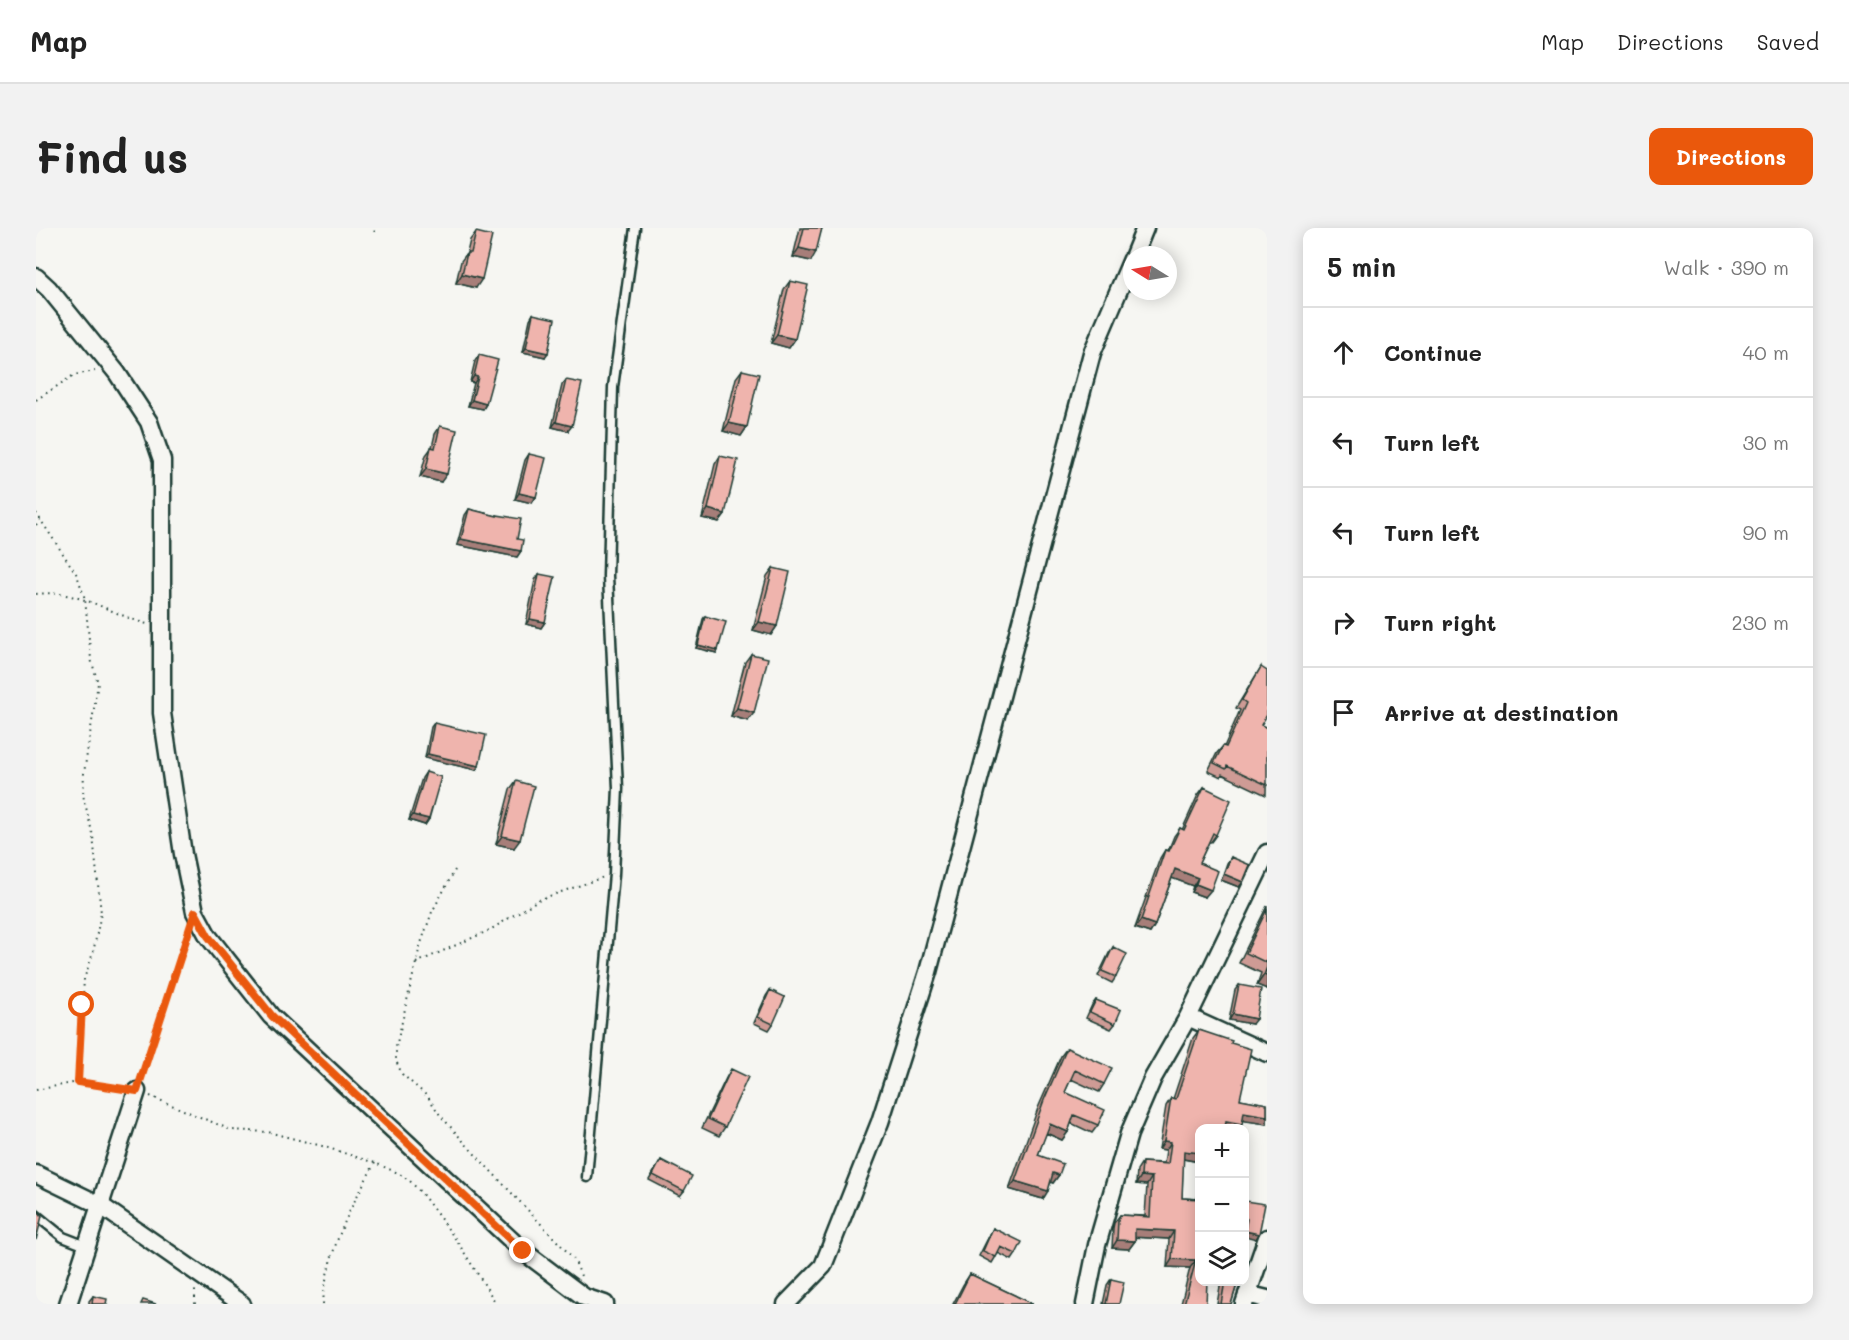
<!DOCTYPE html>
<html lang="en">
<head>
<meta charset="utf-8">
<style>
	body { margin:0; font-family:Mali,sans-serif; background:#f2f2f2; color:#222 }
	.controls { position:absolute; right:18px; bottom:18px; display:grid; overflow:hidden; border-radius:12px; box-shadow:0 3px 15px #0003 }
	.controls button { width:54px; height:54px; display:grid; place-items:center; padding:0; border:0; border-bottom:2px solid #e0e0e0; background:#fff; color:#222; font:30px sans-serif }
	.compass { position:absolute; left:1087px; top:18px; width:54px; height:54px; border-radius:50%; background:#fff; box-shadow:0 3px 15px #0003; rotate:281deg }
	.stop { position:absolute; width:18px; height:18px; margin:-14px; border:4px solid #ea580c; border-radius:50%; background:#fff }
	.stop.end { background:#ea580c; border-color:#fff; box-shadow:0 2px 6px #0008 }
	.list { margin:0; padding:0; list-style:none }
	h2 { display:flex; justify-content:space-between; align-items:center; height:78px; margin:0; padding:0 24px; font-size:26px }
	h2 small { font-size:20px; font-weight:400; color:#767676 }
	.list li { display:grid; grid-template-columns:39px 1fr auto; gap:18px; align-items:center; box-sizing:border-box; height:90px; padding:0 24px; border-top:2px solid #e0e0e0 }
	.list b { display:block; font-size:22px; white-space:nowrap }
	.list em { font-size:20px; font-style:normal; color:#767676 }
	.icon { flex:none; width:33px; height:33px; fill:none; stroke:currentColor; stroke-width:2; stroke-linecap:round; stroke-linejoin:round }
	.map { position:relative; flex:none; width:1231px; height:1076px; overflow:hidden; border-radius:12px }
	header { display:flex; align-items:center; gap:36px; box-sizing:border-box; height:84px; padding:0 30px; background:#fff; border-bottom:2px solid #e0e0e0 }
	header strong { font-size:28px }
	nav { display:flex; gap:33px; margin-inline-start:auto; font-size:21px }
	.intro { display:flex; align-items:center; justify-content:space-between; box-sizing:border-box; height:144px; padding:0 36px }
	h1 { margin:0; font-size:42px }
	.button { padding:15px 27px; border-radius:12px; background:#ea580c; color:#fff; font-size:21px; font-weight:700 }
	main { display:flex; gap:36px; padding:0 36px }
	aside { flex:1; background:#fff; border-radius:12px; box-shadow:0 3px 15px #0003 }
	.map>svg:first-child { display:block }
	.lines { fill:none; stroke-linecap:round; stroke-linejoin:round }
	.lane-casing { stroke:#1f3d34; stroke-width:13 }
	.street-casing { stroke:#1f3d34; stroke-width:21 }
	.path { stroke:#1f3d34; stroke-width:2; stroke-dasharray:1.5 4.5; stroke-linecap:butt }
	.lane { stroke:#f6f6f2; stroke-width:8 }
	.street { stroke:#f6f6f2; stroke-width:16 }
	.wall { fill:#ce9b95; stroke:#1f3d34; stroke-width:1.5 }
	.shaded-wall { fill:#a77e79; stroke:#1f3d34; stroke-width:1.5 }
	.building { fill:#efb4ad; stroke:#1f3d34; stroke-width:1.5 }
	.route { stroke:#ea580c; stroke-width:8 }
</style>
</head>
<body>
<header>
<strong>Map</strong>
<nav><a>Map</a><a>Directions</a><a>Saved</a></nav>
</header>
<div class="intro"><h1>Find us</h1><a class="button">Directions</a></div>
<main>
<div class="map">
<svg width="1231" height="1076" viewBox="0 0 1231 1076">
	<rect width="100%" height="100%" fill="#f6f6f2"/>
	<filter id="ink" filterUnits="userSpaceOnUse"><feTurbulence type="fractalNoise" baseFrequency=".0167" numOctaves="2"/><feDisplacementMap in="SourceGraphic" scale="12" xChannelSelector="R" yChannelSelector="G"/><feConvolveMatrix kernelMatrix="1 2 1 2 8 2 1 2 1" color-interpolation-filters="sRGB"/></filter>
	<g filter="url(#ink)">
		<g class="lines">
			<g class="lane-casing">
				<path id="lane" d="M 551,949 L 578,646 L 582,560 L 572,348 L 577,159 L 599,0
					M 0,987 L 27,1009 L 50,1018"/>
			</g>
			<g class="street-casing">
				<path id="street" d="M 1098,27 L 1109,0
					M 0,49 L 13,61 L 81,145 L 113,194 L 126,232 L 126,485 L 147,626 L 159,684 L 172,708 L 235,788 L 487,1023 L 548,1069 L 569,1076
					M 1231,625 L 1152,789 L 1231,825
					M 0,946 L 64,977 L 206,1076
					M 1211,1066 L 1231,1071
					M 32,1076 L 101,863
					M 750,1076 L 787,1038 L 844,894 L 892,744 L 1056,125 L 1096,31
					M 1049,1076 L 1061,1017 L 1093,906 L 1117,850 L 1152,789
					M 1208,1076 L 1231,1010"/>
			</g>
			<path class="path" d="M 338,4 L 341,0
				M 0,172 L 38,147 L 59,143
				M 0,285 L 41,347 L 49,371 L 55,431 L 62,455 L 48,545 L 47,567 L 57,608 L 65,685 L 57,725 L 48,751 L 42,854
				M 0,297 L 5,290
				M 0,366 C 43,361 72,385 111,396
				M 419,642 L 396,684 L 384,718 L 360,819 L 360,833 L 366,846 L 392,869 L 404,887 L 436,923 L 538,1031 L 545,1048
				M 380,735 L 454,702 L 502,672 L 568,649
				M 105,849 L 153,703
				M 0,862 L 42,854 L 85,860
				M 114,868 L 195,902 L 232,904 L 286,918 L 339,935 L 362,945 L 374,953 L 386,966 L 421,1013 L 458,1072 L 458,1076
				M 159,1076 L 159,1061
				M 287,1076 C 290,1025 315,978 339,935"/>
			<use href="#lane" class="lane"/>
			<use href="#street" class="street"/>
		</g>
		<path class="wall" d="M 764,0 L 786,0 L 775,33 L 757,29 Z
			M 440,4 L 440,60 L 420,55 L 425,33 L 431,25 L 434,12 Z
			M 754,53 L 759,111 L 753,120 L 735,115 L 748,61 Z
			M 497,86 L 509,129 L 487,124 L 494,91 Z
			M 443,127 L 450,176 L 447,181 L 432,178 L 438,155 L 434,154 L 439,133 Z
			M 706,142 L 711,199 L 705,208 L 687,203 L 700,150 Z
			M 530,152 L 532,203 L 516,199 L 526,157 Z
			M 404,198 L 405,254 L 384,249 L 390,227 L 396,219 L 399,206 Z
			M 493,226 L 500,269 L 496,275 L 479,271 L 489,232 Z
			M 684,228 L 689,286 L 683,294 L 666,290 L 679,236 Z
			M 433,281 L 460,288 L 461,287 L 481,311 L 485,323 L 481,329 L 421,317 L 429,287 Z
			M 737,340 L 741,398 L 735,407 L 717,402 L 731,348 Z
			M 503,346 L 509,394 L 505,400 L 490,396 L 499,352 Z
			M 669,388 L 682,422 L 681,425 L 660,420 L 667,391 Z
			M 715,426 L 712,493 L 695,488 L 709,434 Z
			M 1225,439 L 1225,497 L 1231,500 L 1230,567 L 1186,546 L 1185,549 L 1172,543 L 1181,525 L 1187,518 L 1188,519 L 1204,482 L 1200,480 Z
			M 398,495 L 440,542 L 389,530 L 395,499 Z
			M 390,544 L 393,591 L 389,597 L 373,592 L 386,550 Z
			M 480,553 L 478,620 L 460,616 L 474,561 Z
			M 1168,559 L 1180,607 L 1175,614 L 1173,614 L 1163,635 L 1169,669 L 1155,664 L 1157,658 L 1136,650 L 1119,697 L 1114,705 L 1099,700 L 1124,630 L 1129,622 L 1132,623 L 1138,608 L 1144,600 L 1146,602 L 1162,567 Z
			M 1195,629 L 1207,654 L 1203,659 L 1185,652 L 1191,635 Z
			M 1231,678 L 1231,761 L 1221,757 L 1225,745 L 1203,735 Z
			M 1077,719 L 1080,749 L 1076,755 L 1062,748 L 1073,725 Z
			M 1203,757 L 1216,796 L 1193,792 L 1199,762 Z
			M 734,762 L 737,796 L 733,802 L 718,795 L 730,768 Z
			M 1060,772 L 1079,796 L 1075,801 L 1050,790 L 1056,777 Z
			M 1163,802 L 1195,815 L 1204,871 L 1231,876 L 1231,896 L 1206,892 L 1164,900 L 1164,934 L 1147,931 L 1146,970 L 1161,971 L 1164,957 L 1164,1053 L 1170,1076 L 1145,1076 L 1154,1040 L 1131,1039 L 1133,1011 L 1099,1009 L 1099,1013 L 1093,1021 L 1076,1020 L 1077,1000 L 1078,995 L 1084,987 L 1109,988 L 1111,957 L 1100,956 L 1101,942 L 1106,934 L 1128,935 L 1130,922 L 1123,921 L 1130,878 L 1135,870 L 1137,871 L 1157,810 Z
			M 1031,820 L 1068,856 L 1063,864 L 1035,851 L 1029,864 L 1062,897 L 1056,905 L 1035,895 L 1032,904 L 1026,912 L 1010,905 L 1002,927 L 1023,947 L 1017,955 L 1015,954 L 1007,971 L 973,961 L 1002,880 L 1025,828 Z
			M 695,841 L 689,899 L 683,908 L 666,900 L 690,850 Z
			M 625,932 L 648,963 L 644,968 L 613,952 Z
			M 957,1000 L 980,1026 L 976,1032 L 962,1025 L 956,1035 L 943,1028 Z
			M 934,1046 L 997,1076 L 917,1076 L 927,1057 Z
			M 1075,1051 L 1083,1076 L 1067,1076 L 1071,1057 Z
			M 1185,1053 L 1202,1053 L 1195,1076 L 1181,1076 Z
			M 57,1068 L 70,1076 L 53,1076 L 53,1073 Z"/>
		<path class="shaded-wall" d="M 763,20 L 780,24 L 775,33 L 757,29 Z
			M 426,46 L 446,51 L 440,60 L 420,55 Z
			M 741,107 L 759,111 L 753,120 L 735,115 Z
			M 490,120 L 512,125 L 509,129 L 487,124 Z
			M 438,148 L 442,149 L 438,155 L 434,154 Z
			M 436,172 L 450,176 L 447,181 L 432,178 Z
			M 520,194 L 536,198 L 532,203 L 516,199 Z
			M 693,195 L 711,199 L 705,208 L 687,203 Z
			M 390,241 L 411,246 L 405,254 L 384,249 Z
			M 483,265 L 500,269 L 496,275 L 479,271 Z
			M 672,281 L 689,286 L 683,294 L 666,290 Z
			M 425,311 L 485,323 L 481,329 L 421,317 Z
			M 494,391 L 509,394 L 505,400 L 490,396 Z
			M 723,394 L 741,398 L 735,407 L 717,402 Z
			M 662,417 L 682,422 L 681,425 L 660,420 Z
			M 701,480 L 718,485 L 712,493 L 695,488 Z
			M 392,526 L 443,538 L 440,542 L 389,530 Z
			M 377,587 L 393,591 L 389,597 L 373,592 Z
			M 466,608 L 484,612 L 478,620 L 460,616 Z
			M 1139,641 L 1162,650 L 1157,658 L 1133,649 Z
			M 1188,646 L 1207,654 L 1203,659 L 1185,652 Z
			M 1160,656 L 1175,662 L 1169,669 L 1155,664 Z
			M 1105,692 L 1119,697 L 1114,705 L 1099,700 Z
			M 1228,747 L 1231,748 L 1231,761 L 1221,757 Z
			M 1197,786 L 1220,791 L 1216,796 L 1193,792 Z
			M 1208,884 L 1231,888 L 1231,896 L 1202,892 Z
			M 1190,893 L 1206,896 L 1202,900 L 1185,900 Z
			M 1014,896 L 1032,904 L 1026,912 L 1008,904 Z
			M 1128,913 L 1135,914 L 1130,922 L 1123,921 Z
			M 1148,923 L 1164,925 L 1164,934 L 1142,930 Z
			M 1017,945 L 1023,947 L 1017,955 L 1012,953 Z
			M 1105,948 L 1116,949 L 1111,957 L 1100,956 Z
			M 979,953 L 1012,963 L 1007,971 L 973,961 Z
			M 1099,1001 L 1138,1003 L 1133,1011 L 1094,1009 Z
			M 1209,1003 L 1223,1006 L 1220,1011 L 1209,1008 Z
			M 1081,1012 L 1099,1013 L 1093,1021 L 1076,1020 Z
			M 1136,1031 L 1160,1032 L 1154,1040 L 1131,1039 Z"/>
		<path class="building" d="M 768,0 L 786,0 L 780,24 L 763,20 Z
			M 440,4 L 456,8 L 446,51 L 426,46 L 431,25 L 435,25 Z
			M 754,53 L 772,57 L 759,111 L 741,107 Z
			M 497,86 L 519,91 L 512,125 L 490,120 Z
			M 443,127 L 462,132 L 450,176 L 436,172 L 442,149 L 438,148 Z
			M 706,142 L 723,146 L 711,199 L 693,195 Z
			M 530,152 L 546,155 L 536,198 L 520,194 Z
			M 404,198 L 421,202 L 411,246 L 390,241 L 395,219 L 399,220 Z
			M 493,226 L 510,230 L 500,269 L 483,265 Z
			M 684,228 L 702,232 L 689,286 L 672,281 Z
			M 433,281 L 461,288 L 461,287 L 485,291 L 481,311 L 487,312 L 485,323 L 425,311 Z
			M 737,340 L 754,344 L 741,398 L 723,394 Z
			M 503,346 L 519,349 L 509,394 L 494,391 Z
			M 669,388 L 690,394 L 682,422 L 662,417 Z
			M 715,426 L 732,430 L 718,485 L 701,480 Z
			M 1225,439 L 1231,443 L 1231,487 L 1225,497 L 1231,500 L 1231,557 L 1191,538 L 1190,541 L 1178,535 L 1187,518 L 1190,519 L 1210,475 L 1206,472 Z
			M 398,495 L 450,507 L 443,538 L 392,526 Z
			M 390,544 L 405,549 L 393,591 L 377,587 Z
			M 480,553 L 498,558 L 484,612 L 466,608 Z
			M 1168,559 L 1195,572 L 1180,607 L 1177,605 L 1163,635 L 1182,643 L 1175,662 L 1160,656 L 1162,650 L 1139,641 L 1119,697 L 1105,692 L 1129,622 L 1133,623 L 1144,600 L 1148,602 Z
			M 1195,629 L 1214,637 L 1207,654 L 1188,646 Z
			M 1231,681 L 1231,735 L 1210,725 Z
			M 1077,719 L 1091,726 L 1080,749 L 1066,743 Z
			M 1231,739 L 1231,748 L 1228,747 Z
			M 1203,757 L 1225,761 L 1220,791 L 1197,786 Z
			M 734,762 L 749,769 L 737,796 L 722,789 Z
			M 1060,772 L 1085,782 L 1079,796 L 1054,784 Z
			M 1163,802 L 1196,813 L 1195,815 L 1215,821 L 1204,871 L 1231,876 L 1231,888 L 1208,884 L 1206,896 L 1190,893 L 1189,900 L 1164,900 L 1164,925 L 1148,923 L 1146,970 L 1164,971 L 1164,1053 L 1171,1053 L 1170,1076 L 1148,1076 L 1160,1032 L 1136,1031 L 1138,1003 L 1099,1001 L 1099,1013 L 1081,1012 L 1082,992 L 1084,987 L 1114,989 L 1116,949 L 1105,948 L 1106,934 L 1132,936 L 1135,914 L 1128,913 L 1135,870 L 1140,871 Z
			M 1031,820 L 1076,840 L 1068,856 L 1039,842 L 1029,864 L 1069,882 L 1062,897 L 1038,887 L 1032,904 L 1014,896 L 1002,927 L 1027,936 L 1023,947 L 1017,945 L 1012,963 L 979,953 L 1008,872 Z
			M 695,841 L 712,849 L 689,899 L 672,891 Z
			M 625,932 L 656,948 L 648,963 L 617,947 Z
			M 1209,973 L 1229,976 L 1223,1006 L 1209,1003 L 1211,991 L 1209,990 Z
			M 0,980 L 6,988 L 0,1012 Z
			M 957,1000 L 986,1014 L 980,1026 L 965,1019 L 960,1029 L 947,1023 Z
			M 934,1046 L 997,1076 L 919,1076 Z
			M 1075,1051 L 1088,1054 L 1083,1076 L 1070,1076 Z
			M 1189,1053 L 1202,1053 L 1195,1076 L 1185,1076 Z
			M 57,1068 L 71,1071 L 70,1076 L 56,1076 Z
			M 107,1072 L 120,1076 L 105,1076 Z"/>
	</g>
	<g class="lines" filter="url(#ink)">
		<path class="route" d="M 46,777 L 42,854 L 101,863 L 159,684 L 172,708 L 236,788 L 487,1023"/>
	</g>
</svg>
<div class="controls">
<button>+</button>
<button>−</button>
<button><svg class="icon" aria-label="layers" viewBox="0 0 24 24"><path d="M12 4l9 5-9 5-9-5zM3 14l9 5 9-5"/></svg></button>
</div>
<svg class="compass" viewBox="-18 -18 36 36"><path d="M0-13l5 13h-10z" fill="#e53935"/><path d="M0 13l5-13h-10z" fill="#767676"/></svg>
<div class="stop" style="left:46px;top:777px"></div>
<div class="stop end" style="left:487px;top:1023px"></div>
</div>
<aside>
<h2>5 min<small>Walk · 390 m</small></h2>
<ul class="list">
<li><svg class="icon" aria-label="ahead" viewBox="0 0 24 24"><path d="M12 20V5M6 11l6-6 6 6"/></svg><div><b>Continue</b></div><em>40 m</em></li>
<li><svg class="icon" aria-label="left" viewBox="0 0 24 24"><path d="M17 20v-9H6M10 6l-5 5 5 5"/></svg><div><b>Turn left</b></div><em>30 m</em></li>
<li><svg class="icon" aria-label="left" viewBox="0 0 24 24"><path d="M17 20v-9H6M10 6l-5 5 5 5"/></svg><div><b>Turn left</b></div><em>90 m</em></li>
<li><svg class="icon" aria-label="right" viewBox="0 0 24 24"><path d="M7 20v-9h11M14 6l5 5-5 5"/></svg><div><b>Turn right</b></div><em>230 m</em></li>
<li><svg class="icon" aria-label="arrive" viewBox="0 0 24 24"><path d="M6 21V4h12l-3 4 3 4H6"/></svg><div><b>Arrive at destination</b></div></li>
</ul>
</aside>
</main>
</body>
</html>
